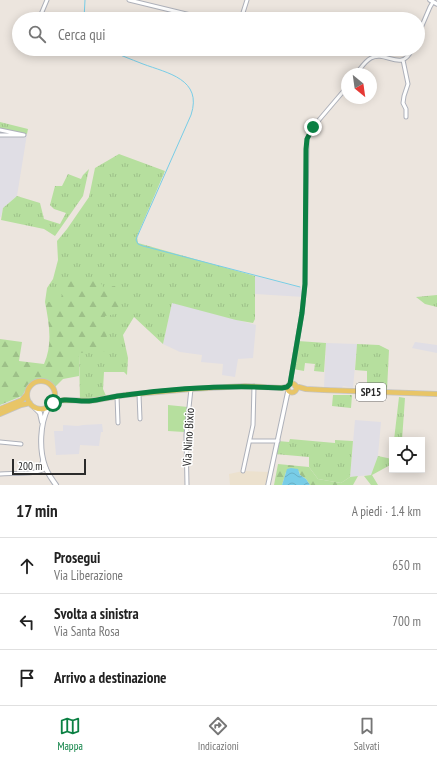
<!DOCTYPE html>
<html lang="it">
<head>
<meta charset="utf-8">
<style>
	body { margin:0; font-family:"PT Sans Narrow",sans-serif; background:#f6f6f6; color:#222 }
	.controls { position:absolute; right:12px; bottom:12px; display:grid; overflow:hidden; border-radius:0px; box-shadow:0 2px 10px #0003 }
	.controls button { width:36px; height:36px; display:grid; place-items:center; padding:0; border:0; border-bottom:1px solid #e0e0e0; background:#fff; color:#222; font:20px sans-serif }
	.compass { position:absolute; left:341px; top:68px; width:36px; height:36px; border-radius:50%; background:#fff; box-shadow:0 2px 10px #0003; rotate:151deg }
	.scale { position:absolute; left:12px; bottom:10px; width:74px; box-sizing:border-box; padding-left:4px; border:2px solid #2b2b2b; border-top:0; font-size:11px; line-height:14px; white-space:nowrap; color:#2b2b2b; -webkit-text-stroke:3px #fff; paint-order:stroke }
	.stop { position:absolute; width:12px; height:12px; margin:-9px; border:3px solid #0b8043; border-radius:50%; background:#fff }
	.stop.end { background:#0b8043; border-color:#fff; box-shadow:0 1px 4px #0008 }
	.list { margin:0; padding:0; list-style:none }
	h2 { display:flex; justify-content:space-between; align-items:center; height:52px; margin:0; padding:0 16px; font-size:17px }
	h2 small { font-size:13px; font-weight:400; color:#767676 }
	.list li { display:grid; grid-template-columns:26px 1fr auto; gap:12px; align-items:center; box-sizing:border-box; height:56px; padding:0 16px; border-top:1px solid #e0e0e0 }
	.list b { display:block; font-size:15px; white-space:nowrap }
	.list p { margin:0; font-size:13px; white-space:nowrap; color:#767676 }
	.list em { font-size:13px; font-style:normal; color:#767676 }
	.icon { flex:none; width:22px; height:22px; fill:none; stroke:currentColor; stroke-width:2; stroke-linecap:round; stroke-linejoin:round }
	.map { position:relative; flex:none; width:437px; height:485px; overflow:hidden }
	.search { position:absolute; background:#fff; box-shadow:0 2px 10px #0003; left:12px; right:12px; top:12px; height:44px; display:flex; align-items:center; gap:10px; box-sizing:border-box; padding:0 14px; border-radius:22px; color:#767676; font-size:15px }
	.sheet { height:220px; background:#fff }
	nav { display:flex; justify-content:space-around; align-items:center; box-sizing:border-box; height:56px; border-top:1px solid #e0e0e0; background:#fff; font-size:11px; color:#767676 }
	nav a { display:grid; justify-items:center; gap:2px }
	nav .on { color:#0b8043 }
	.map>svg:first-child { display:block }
	.industrial { fill:#e0dee5 }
	.education { fill:#ece1ce }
	.grass { fill:url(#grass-tufts) }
	.forest { fill:url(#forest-firs) }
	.park { fill:#b6df9e }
	.water { fill:url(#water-waves) }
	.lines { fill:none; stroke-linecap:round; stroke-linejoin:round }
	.stream { stroke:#78cde7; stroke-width:1 }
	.minor-casing { stroke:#aeb1ba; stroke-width:5 }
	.tertiary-casing { stroke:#aeb1ba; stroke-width:5.5 }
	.secondary-casing { stroke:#aeb1ba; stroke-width:6 }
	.primary-casing { stroke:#c4c4c4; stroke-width:6 }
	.minor { stroke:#fff; stroke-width:3 }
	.tertiary { stroke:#fff; stroke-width:3.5 }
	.secondary { stroke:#fff; stroke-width:4 }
	.primary { stroke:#e8c567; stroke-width:4.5 }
	.route { stroke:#0b8043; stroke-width:5 }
	.labels { text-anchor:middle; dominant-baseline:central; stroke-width:3; stroke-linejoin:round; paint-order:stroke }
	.shield { fill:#fff; stroke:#6b6b6b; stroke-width:1 }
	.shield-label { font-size:11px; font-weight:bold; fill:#2b2b2b }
	.street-label { font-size:12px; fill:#2b2b2b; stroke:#fff }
</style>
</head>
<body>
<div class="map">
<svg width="437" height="485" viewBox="0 0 437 485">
	<defs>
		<pattern id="grass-tufts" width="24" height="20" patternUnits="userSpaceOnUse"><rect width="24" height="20" fill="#b6df9e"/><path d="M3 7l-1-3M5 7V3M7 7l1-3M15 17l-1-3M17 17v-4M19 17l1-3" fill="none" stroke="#9dc088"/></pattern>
		<pattern id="forest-firs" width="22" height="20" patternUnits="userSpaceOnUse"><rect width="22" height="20" fill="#b6df9e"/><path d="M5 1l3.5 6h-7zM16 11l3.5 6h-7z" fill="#9dc088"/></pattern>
		<pattern id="water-waves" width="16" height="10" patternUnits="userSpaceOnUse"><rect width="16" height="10" fill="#78cde7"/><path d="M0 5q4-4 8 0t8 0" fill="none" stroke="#68b0c6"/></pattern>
	</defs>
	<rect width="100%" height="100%" fill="#ece5de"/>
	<path class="industrial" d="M 0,130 L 27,134 L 17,196 L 3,208 L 1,217 L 0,217 Z
		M 255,276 L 305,289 L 304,297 L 255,294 Z
		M 172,302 L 256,325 L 253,358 L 238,359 L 235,377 L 222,375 L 223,364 L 201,362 L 202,355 L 180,352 L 163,344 Z
		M 415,342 L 437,345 L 437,353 L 412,348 Z
		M 326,343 L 357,344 L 353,388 L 343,386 L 342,388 L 324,387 Z
		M 355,420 L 381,422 L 378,456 L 371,475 L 350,477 Z
		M 102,424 L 103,432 L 101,432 L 99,446 L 80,445 L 79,454 L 56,455 L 54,431 L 63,431 L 63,425 L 78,426 L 83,425 Z"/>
	<path class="education" d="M 243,471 L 271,472 L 268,485 L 230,485 L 229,474 Z"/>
	<path class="grass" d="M 0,122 L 28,129 L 27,134 L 0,130 Z
		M 119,154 L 165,171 L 137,236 L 138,243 L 255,276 L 255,319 L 253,323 L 236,320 L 172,303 L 163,344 L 134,317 L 123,335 L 128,358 L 127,375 L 124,372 L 104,372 L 103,389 L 107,398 L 80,401 L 79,353 L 60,302 L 45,302 L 47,288 L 53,279 L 58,260 L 57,241 L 67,229 L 89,197 L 95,168 Z
		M 89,169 L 83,196 L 55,236 L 44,229 L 1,220 L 3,208 L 17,196 L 40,203 L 44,219 L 60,224 L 66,213 L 54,209 L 50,205 L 55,186 L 62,186 L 68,174 L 81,179 L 83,175 Z
		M 437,295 L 437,307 L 425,304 L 416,297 Z
		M 298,341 L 326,343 L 324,372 L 314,371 L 315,364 L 305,363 L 304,371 L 293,369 Z
		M 357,344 L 379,345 L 389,350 L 387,390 L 367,389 L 367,371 L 355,370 Z
		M 333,395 L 352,395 L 351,408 L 332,406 Z
		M 399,397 L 405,398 L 402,440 L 394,440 Z
		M 290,439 L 335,443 L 335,440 L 353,441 L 350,477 L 341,483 L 318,479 L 309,467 L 309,457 L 275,454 L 278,441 L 289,442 Z
		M 378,456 L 392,459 L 392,464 L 372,475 L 378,485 L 371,485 L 364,476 L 371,475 Z"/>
	<path class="forest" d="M 97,277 L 103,287 L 115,286 L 119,295 L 120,313 L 105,316 L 108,351 L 79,353 L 79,376 L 63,379 L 55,387 L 47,380 L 36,380 L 29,384 L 22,396 L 0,405 L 0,339 L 22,342 L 19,361 L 44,364 C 53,344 49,323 45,302 L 60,302 L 65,282 Z
		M 278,464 L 309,467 L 318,479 L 341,483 L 350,477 L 358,476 L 353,485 L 310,485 L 306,479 L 300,475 L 299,471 L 286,472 L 282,485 L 274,485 Z"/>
	<path class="park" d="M 168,405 L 188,407 L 184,432 L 168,431 Z"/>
	<path class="water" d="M 291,468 L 298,469 L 300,475 L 306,479 L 310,485 L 282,485 L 287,469 Z"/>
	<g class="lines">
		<path class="stream" d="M 84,19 L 85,0
			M 105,49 C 118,54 130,59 143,64 C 167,73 203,79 191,115 L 137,237 L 136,240 L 138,244 L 143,246 L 300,287"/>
		<g class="minor-casing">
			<path id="minor" d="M 129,0 L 207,19
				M 39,19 L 47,0
				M 241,19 L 247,0
				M 418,35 L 430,7 L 433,2
				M 403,60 L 408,84 L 404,96 L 403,103 L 406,109 L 406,117
				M 356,74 C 361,68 365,61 371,58 C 386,50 402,73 412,49
				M 0,130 L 24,135 L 0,135
				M 290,384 L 302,313 L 305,284 L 307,139 L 313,127 L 347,87
				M 139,394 L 140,419
				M 117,396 L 118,423
				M 250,441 L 278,441
				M 0,442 L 21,444
				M 41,467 L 43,459
				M 243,471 L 253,425 L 254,386
				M 0,474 C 12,473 37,475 46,468
				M 187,485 L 186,435 L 191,389"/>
		</g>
		<g class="tertiary-casing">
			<path id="tertiary" d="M 430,0 L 437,4
				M 268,485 L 288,391"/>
		</g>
		<g class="secondary-casing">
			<path id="secondary" d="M 35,408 L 40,413 L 42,422
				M 48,408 C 40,424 39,449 45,466 C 47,473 52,479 56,485"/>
		</g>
		<g class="primary-casing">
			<path id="primary" d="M27 395a14 14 0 1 1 28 0a14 14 0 1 1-28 0Z
				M287.5 388a4.5 4.5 0 1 1 9 0a4.5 4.5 0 1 1-9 0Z
				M 295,386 L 306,389 L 324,390 L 437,394
				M 53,403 L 63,400 L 90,401 L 125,395 L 191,389 L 245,386 L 281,388 L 287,387
				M 0,409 L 22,400 L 27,394
				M 0,414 L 21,405 L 30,403"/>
		</g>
		<use href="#minor" class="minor"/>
		<use href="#tertiary" class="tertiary"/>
		<use href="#secondary" class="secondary"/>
		<use href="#primary" class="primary"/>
	</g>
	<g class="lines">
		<path class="route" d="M 53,403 C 64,397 77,402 89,401 C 101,400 113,396 126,395 C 178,388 230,385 282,388 L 287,387 L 290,384 L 302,313 L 305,284 L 306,149 L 307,139 L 313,127"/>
	</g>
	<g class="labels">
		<rect class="shield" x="356" y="383" width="30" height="18" rx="3"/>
		<g class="shield-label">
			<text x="371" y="392">SP15</text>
		</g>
		<g class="street-label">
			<text transform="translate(188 437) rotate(-87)">Via Nino Bixio</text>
		</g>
	</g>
</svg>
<div class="controls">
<button><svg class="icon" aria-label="locate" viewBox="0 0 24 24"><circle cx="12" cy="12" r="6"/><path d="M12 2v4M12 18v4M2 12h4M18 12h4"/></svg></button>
</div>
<svg class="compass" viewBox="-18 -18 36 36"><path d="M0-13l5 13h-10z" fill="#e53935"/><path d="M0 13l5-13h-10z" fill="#767676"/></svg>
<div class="scale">200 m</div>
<div class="stop" style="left:53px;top:403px"></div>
<div class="stop end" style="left:313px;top:127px"></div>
<div class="search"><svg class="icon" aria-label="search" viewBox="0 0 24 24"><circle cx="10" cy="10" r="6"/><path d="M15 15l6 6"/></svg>Cerca qui</div>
</div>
<section class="sheet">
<h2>17 min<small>A piedi · 1.4 km</small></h2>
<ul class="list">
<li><svg class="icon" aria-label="ahead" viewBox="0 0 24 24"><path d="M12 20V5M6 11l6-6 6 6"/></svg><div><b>Prosegui</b><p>Via Liberazione</p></div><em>650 m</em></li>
<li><svg class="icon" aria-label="left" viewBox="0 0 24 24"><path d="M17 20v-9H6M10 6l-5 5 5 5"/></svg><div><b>Svolta a sinistra</b><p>Via Santa Rosa</p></div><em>700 m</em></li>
<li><svg class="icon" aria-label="arrive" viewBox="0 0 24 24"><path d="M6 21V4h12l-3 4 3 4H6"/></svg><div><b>Arrivo a destinazione</b></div></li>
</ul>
</section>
<nav>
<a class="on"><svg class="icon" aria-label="map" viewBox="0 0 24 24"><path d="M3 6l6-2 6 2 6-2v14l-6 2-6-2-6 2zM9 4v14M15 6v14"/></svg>Mappa</a>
<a><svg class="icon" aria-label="directions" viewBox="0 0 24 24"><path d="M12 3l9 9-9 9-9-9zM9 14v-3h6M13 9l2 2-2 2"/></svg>Indicazioni</a>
<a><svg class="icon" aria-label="saved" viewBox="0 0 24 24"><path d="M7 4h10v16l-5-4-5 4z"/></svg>Salvati</a>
</nav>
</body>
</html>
